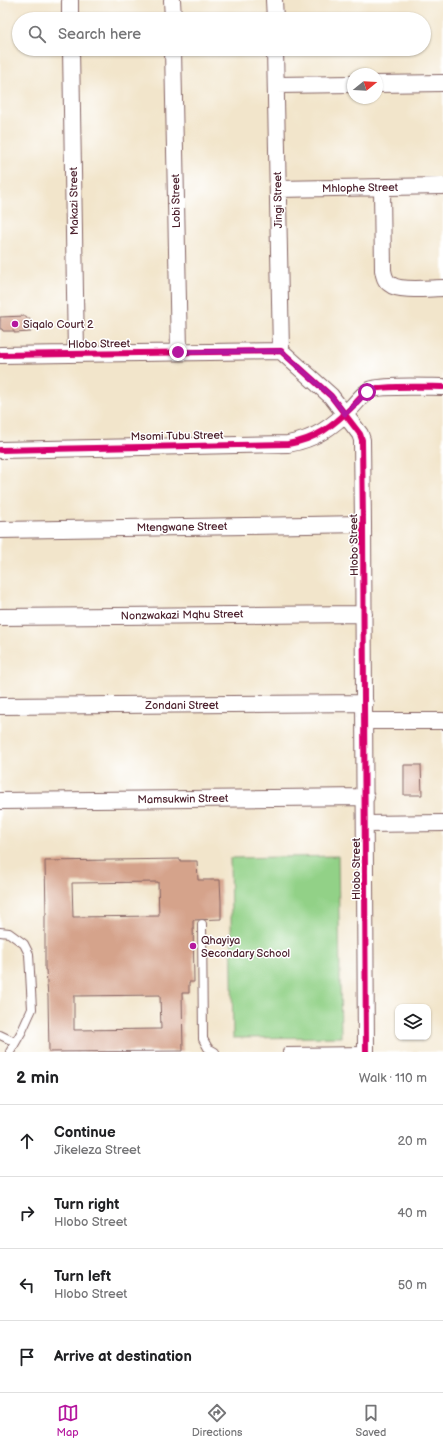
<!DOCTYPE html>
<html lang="en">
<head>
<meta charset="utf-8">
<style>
	body { margin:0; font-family:"Balsamiq Sans",sans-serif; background:#f6f6f6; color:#202124 }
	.controls { position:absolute; right:12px; bottom:12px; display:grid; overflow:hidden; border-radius:8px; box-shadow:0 1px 3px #0004 }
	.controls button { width:36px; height:36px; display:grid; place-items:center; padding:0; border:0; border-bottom:1px solid #e0e0e0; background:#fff; color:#202124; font:20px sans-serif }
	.compass { position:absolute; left:347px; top:68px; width:36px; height:36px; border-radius:50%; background:#fff; box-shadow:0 1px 3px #0004; rotate:72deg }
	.stop { position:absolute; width:12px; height:12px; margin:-9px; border:3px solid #b5179e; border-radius:50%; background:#fff }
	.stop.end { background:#b5179e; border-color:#fff; box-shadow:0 1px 4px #0008 }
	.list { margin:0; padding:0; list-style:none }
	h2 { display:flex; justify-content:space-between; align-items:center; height:52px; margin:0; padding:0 16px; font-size:17px }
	h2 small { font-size:13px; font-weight:400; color:#757577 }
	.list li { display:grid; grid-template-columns:26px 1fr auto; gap:12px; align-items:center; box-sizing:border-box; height:72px; padding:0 16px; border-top:1px solid #e0e0e0 }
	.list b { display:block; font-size:15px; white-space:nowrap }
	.list p { margin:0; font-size:13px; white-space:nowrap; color:#757577 }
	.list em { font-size:13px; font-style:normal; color:#757577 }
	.icon { flex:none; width:22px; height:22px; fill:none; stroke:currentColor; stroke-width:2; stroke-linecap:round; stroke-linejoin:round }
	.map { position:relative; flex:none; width:443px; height:1052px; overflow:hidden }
	.search { position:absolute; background:#fff; box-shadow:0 1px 3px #0004; left:12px; right:12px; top:12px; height:44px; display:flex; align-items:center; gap:10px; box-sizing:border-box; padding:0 14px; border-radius:22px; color:#757577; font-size:15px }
	.sheet { height:340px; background:#fff }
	nav { display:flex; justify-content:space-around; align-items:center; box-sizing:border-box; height:56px; border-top:1px solid #e0e0e0; background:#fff; font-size:11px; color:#757577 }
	nav a { display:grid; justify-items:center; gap:2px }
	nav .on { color:#b5179e }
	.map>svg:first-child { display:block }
	.green { fill:#92d187; stroke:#6e7859 }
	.building { fill:#d5a38b; fill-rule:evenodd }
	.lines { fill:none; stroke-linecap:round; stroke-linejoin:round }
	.lane-casing { stroke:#856463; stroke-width:10 }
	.street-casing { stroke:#856463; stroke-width:18 }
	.lane { stroke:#fff; stroke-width:8 }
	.street { stroke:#fff; stroke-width:16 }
	.cycleway-casing { stroke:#fff; stroke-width:8 }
	.cycleway { stroke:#d6006c; stroke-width:6 }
	.route { stroke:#b5179e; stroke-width:5 }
	.poi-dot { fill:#b5179e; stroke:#fff; stroke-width:1.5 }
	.labels { text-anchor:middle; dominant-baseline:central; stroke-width:3; stroke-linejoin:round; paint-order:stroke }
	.street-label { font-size:11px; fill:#4a1f2b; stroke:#fff }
	.poi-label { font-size:11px; fill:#4a1f2b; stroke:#fff; text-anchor:start }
</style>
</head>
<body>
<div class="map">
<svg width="443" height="1052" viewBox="0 0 443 1052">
	<rect width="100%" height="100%" fill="#fff"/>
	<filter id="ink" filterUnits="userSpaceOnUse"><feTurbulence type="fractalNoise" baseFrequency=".025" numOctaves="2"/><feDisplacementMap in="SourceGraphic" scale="8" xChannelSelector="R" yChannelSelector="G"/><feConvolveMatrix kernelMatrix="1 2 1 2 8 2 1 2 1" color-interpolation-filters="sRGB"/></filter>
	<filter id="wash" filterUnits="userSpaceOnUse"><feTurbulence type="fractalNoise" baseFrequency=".012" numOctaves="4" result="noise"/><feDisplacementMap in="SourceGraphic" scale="16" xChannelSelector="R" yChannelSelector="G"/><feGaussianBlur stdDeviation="0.9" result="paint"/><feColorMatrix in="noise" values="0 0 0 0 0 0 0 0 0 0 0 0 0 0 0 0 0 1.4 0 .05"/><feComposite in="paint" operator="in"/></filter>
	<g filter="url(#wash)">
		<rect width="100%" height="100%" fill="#f2e5cb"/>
		<path class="green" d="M 338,856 L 341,1037 L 233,1038 L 230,858 Z"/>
		<g id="blocks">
			<path class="building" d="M 26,316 L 26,318 L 30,318 L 31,332 L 14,333 L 14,331 L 3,331 L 2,329 L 0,329 L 0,317 Z
				M 404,765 L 421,765 L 422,795 L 404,795 Z
				M 180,859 L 180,861 L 197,861 L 198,880 L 220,880 L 221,901 L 221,919 L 193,920 L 194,982 L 189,982 L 189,993 L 182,993 L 183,1051 L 49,1052 L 48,997 L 46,970 L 45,970 L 45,915 L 46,915 L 45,861 ZM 158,882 L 159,916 L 73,917 L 72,883 ZM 160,995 L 161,1029 L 74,1030 L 74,996 Z"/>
		</g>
	</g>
	<g filter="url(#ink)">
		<use href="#blocks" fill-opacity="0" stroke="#856463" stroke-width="1"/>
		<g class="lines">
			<g class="lane-casing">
				<path id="lane" d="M 202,924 L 203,1039 L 208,1048 L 215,1052
					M 0,932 L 9,933 L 24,944 L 29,954 L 32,1009 L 22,1031 L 10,1052
					M 0,1035 L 15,1042
					M 287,1052 L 366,1051"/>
			</g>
			<g class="street-casing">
				<path id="street" d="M 70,0 L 70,19
					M 172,0 L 173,19
					M 274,0 L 275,19
					M 71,49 L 76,354
					M 173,49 L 179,352
					M 275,49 L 281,351
					M 377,84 L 443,83
					M 276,85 L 353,84
					M 382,188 L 383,270 C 384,276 385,281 390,284 C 399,292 430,288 443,288
					M 278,189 L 443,186
					M 0,355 L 281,351 L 331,396 L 360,434 L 362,440 L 363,524 L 366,1052
					M 0,450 L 288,444 C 316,439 332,427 352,407 C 358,401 363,393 370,390 C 379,385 430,387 443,387
					M 0,530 L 363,524
					M 0,617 L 364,614
					M 0,706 L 365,703
					M 365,721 L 443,721
					M 0,801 L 366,797
					M 366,824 L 443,823"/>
			</g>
			<use href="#lane" class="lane"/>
			<use href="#street" class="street"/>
			<g class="cycleway-casing">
				<path id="cycleway" d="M 0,355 L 281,351 L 331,396 L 360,434 L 362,440 L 363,524 L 366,1052
					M 0,450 L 288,444 C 316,439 332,427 352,407 C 358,401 363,393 370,390 C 379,385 430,387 443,387"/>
			</g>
			<use href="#cycleway" class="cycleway"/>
		</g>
	</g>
	<g class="lines" filter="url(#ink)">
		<path class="route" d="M 178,352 L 281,351 L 331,396 L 345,414 L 367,392"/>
	</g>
	<g class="poi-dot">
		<circle cx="15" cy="324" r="4"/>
		<circle cx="193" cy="946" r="4"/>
	</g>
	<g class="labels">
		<g class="street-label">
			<text transform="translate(360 188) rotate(-1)">Mhlophe Street</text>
			<text transform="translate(278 200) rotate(-91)">Jingi Street</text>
			<text transform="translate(74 201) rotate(-91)">Makazi Street</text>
			<text transform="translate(176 201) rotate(-91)">Lobi Street</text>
			<text transform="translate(99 344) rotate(-1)">Hlobo Street</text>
			<text transform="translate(177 436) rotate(-1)">Msomi Tubu Street</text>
			<text transform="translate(182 527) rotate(-1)">Mtengwane Street</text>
			<text transform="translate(354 545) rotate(-91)">Hlobo Street</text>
			<text transform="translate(182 615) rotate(-1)">Nonzwakazi Mqhu Street</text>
			<text x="182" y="705">Zondani Street</text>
			<text transform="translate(183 799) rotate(-1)">Mamsukwin Street</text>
			<text transform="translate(356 869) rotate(-90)">Hlobo Street</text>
		</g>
		<g class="poi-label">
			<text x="23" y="324">Siqalo Court 2</text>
			<text x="201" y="940">Qhayiya<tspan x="201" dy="13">Secondary School</tspan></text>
		</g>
	</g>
</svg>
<div class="controls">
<button><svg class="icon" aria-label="layers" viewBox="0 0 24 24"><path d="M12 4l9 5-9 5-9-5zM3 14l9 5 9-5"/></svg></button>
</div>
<svg class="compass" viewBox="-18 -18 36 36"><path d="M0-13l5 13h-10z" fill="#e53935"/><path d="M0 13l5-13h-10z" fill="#757577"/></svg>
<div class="stop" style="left:367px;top:392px"></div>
<div class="stop end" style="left:178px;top:352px"></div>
<div class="search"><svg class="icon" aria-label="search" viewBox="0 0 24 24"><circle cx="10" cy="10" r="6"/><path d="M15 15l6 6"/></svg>Search here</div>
</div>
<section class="sheet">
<h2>2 min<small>Walk · 110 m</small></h2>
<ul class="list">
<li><svg class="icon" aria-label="ahead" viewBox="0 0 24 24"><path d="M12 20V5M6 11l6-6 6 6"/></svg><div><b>Continue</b><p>Jikeleza Street</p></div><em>20 m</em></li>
<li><svg class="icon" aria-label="right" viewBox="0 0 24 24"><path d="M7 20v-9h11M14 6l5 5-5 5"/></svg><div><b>Turn right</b><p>Hlobo Street</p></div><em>40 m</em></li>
<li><svg class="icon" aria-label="left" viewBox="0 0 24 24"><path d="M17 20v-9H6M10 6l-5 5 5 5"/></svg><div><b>Turn left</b><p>Hlobo Street</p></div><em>50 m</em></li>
<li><svg class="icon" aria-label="arrive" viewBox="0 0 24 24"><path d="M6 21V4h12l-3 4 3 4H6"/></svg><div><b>Arrive at destination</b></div></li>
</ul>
</section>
<nav>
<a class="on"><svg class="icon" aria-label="map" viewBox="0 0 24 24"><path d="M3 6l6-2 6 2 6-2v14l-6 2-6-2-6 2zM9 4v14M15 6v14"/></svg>Map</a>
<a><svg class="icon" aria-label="directions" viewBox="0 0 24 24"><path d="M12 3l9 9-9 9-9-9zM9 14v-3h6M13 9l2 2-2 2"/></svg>Directions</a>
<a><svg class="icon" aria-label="saved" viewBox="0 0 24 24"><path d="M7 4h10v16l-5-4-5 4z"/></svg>Saved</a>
</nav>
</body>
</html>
